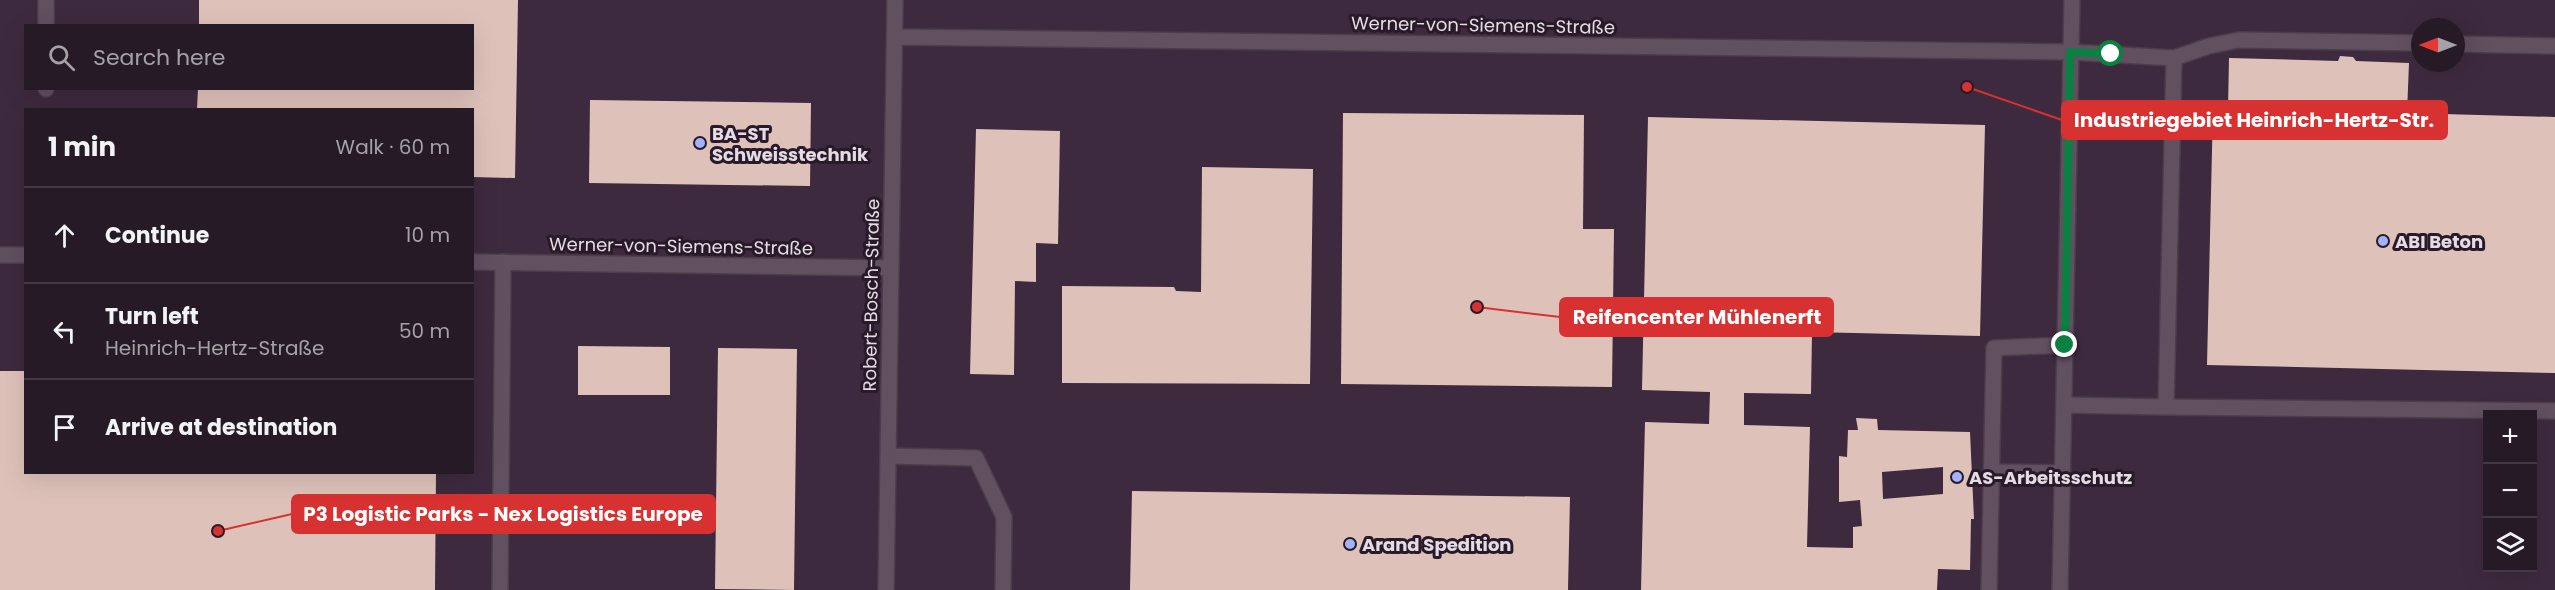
<!DOCTYPE html>
<html lang="en">
<head>
<meta charset="utf-8">
<style>
	body { margin:0; font-family:Poppins,sans-serif; background:#322732; color:#f1f3f6 }
	.controls { position:absolute; right:18px; bottom:18px; display:grid; overflow:hidden; border-radius:0px; box-shadow:0 6px 24px #0002 }
	.controls button { width:54px; height:54px; display:grid; place-items:center; padding:0; border:0; border-bottom:2px solid #423843; background:#261a26; color:#f1f3f6; font:30px sans-serif }
	.compass { position:absolute; left:2411px; top:18px; width:54px; height:54px; border-radius:50%; background:#261a26; box-shadow:0 6px 24px #0002; rotate:270deg }
	.stop { position:absolute; width:18px; height:18px; margin:-14px; border:4px solid #0b8043; border-radius:50%; background:#fff }
	.stop.end { background:#0b8043; border-color:#fff; box-shadow:0 2px 6px #0008 }
	.list { margin:0; padding:0; list-style:none }
	h2 { display:flex; justify-content:space-between; align-items:center; height:78px; margin:0; padding:0 24px; font-size:26px }
	h2 small { font-size:20px; font-weight:400; color:#a4a1a7 }
	.list li { display:grid; grid-template-columns:39px 1fr auto; gap:18px; align-items:center; box-sizing:border-box; height:96px; padding:0 24px; border-top:2px solid #423843 }
	.list b { display:block; font-size:22px; white-space:nowrap }
	.list p { margin:0; font-size:20px; white-space:nowrap; color:#a4a1a7 }
	.list em { font-size:20px; font-style:normal; color:#a4a1a7 }
	.icon { flex:none; width:33px; height:33px; fill:none; stroke:currentColor; stroke-width:2; stroke-linecap:round; stroke-linejoin:round }
	.map { position:relative; flex:none; width:2555px; height:590px; overflow:hidden }
	.search { position:absolute; background:#261a26; box-shadow:0 6px 24px #0002; left:24px; top:24px; width:450px; height:66px; display:flex; align-items:center; gap:15px; box-sizing:border-box; padding:0 21px; border-radius:0px; color:#a4a1a7; font-size:22px }
	.panel { position:absolute; background:#261a26; box-shadow:0 6px 24px #0002; left:24px; top:108px; width:450px; height:366px; border-radius:0px }
	.map>svg:first-child { display:block }
	.built { fill:#3e2a3e; fill-rule:evenodd }
	.building { fill:#dec2ba; fill-rule:evenodd }
	.lines { fill:none; stroke-linecap:round; stroke-linejoin:round }
	.lane-casing { stroke:#4b3e4a; stroke-width:18 }
	.street-casing { stroke:#4b3e4a; stroke-width:18 }
	.lane { stroke:#615060; stroke-width:15 }
	.street { stroke:#615060; stroke-width:15 }
	.route { stroke:#0b8043; stroke-width:8 }
	.poi-dot { fill:#a2b2fd; stroke:#281a28; stroke-width:2 }
	.labels { text-anchor:middle; dominant-baseline:central; stroke-width:6; stroke-linejoin:round; paint-order:stroke }
	.street-label { font-size:18px; fill:#e5dbe4; stroke:#281a28 }
	.poi-label { font-size:18px; font-weight:bold; fill:#e5dbe4; stroke:#281a28; text-anchor:start }
	.leader { fill:none; stroke:#d73131; stroke-width:2 }
	.callout-dot { fill:#d73131; stroke:#281a28; stroke-width:2 }
	.callout { fill:#d73131; stroke:#d73131; stroke-width:2 }
	.callout-label { font-size:20px; text-anchor:middle; font-weight:bold; fill:#fff }
</style>
</head>
<body>
<div class="map">
<svg width="2555" height="590" viewBox="0 0 2555 590">
	<rect width="100%" height="100%" fill="#322332"/>
	<path class="built" d="M 0,0 L 2555,0 L 2555,590 L 0,590 ZM 26,26 L 472,26 L 472,88 L 26,88 ZM 2420,27 L 2456,27 L 2456,63 L 2420,63 ZM 26,110 L 472,110 L 472,472 L 26,472 ZM 2488,414 L 2532,414 L 2532,568 L 2488,568 Z"/>
	<path class="building" d="M 199,0 L 518,0 L 515,178 L 472,177 L 472,110 L 197,110 L 198,88 L 472,88 L 472,26 L 199,26 Z
		M 2340,56 L 2353,57 L 2356,61 L 2409,63 L 2407,113 L 2555,117 L 2555,373 L 2207,365 L 2213,108 L 2228,109 L 2229,58 L 2338,61 Z
		M 590,100 L 811,103 L 810,186 L 589,183 Z
		M 1343,113 L 1584,115 L 1583,229 L 1614,229 L 1612,387 L 1341,384 Z
		M 1648,117 L 1985,125 L 1980,336 L 1812,332 L 1811,394 L 1744,393 L 1744,425 L 1810,427 L 1807,547 L 1853,548 L 1853,527 L 1862,526 L 1860,500 L 1839,502 L 1839,456 L 1847,457 L 1848,430 L 1858,430 L 1856,418 L 1877,419 L 1878,430 L 1970,432 L 1974,519 L 1971,519 L 1970,570 L 1938,569 L 1937,590 L 1641,590 L 1645,422 L 1709,424 L 1710,392 L 1642,390 ZM 1943,467 L 1943,494 L 1883,499 L 1882,472 Z
		M 976,129 L 1060,131 L 1058,244 L 1036,243 L 1036,282 L 1015,281 L 1014,375 L 970,374 Z
		M 1202,167 L 1313,169 L 1310,384 L 1062,383 L 1062,286 L 1174,287 L 1176,291 L 1201,292 Z
		M 578,346 L 670,347 L 670,395 L 578,395 Z
		M 718,348 L 797,349 L 794,590 L 715,589 Z
		M 0,371 L 26,371 L 26,472 L 436,472 L 435,590 L 0,590 Z
		M 1132,491 L 1570,497 L 1568,590 L 1130,590 Z"/>
	<g class="lines">
		<g class="lane-casing">
			<path id="lane" d="M 46,26 L 46,0
				M 2456,44 L 2555,46
				M 2174,58 L 2209,46 L 2239,40 L 2420,43
				M 46,89 L 46,88
				M 2064,405 L 2166,407 L 2174,58 L 2070,52
				M 2166,407 L 2555,411
				M 888,456 L 976,458 L 1004,517 L 1003,590
				M 1991,472 L 2062,473
				M 500,590 L 503,262
				M 1989,590 L 1994,348 L 2065,345"/>
		</g>
		<g class="street-casing">
			<path id="street" d="M 895,37 L 2070,52
				M 0,255 L 26,255
				M 472,262 L 890,268
				M 886,590 L 895,0
				M 2060,590 L 2072,0"/>
		</g>
		<use href="#lane" class="lane"/>
		<use href="#street" class="street"/>
	</g>
	<g class="lines">
		<path class="route" d="M 2065,345 L 2070,52 L 2111,54"/>
	</g>
	<g class="poi-dot">
		<circle cx="700" cy="143" r="6"/>
		<circle cx="2383" cy="241" r="6"/>
		<circle cx="1957" cy="477" r="6"/>
		<circle cx="1350" cy="544" r="6"/>
	</g>
	<g class="labels">
		<g class="street-label">
			<text transform="translate(1483 25) rotate(1)">Werner-von-Siemens-Straße</text>
			<text transform="translate(681 246) rotate(1)">Werner-von-Siemens-Straße</text>
			<text transform="translate(871 295) rotate(-89)">Robert-Bosch-Straße</text>
		</g>
		<g class="poi-label">
			<text x="712" y="133">BA-ST<tspan x="712" dy="21">Schweisstechnik</tspan></text>
			<text x="2395" y="241">ABI Beton</text>
			<text x="1969" y="477">AS-Arbeitsschutz</text>
			<text x="1362" y="544">Arand Spedition</text>
		</g>
	</g>
	<path class="leader" d="M1967 87L2062 120M1477 307L1560 317M218 531L292 514"/>
	<g class="callout-dot">
		<circle cx="1967" cy="87" r="6"/>
		<circle cx="1477" cy="307" r="6"/>
		<circle cx="218" cy="531" r="6"/>
	</g>
	<g class="callout">
		<rect x="2062" y="101" width="385" height="38" rx="6"/>
		<rect x="1560" y="298" width="273" height="38" rx="6"/>
		<rect x="292" y="495" width="423" height="38" rx="6"/>
	</g>
	<g class="callout-label">
		<text x="2254" y="127">Industriegebiet Heinrich-Hertz-Str.</text>
		<text x="1697" y="324">Reifencenter Mühlenerft</text>
		<text x="503" y="521">P3 Logistic Parks - Nex Logistics Europe</text>
	</g>
</svg>
<div class="controls">
<button>+</button>
<button>−</button>
<button><svg class="icon" aria-label="layers" viewBox="0 0 24 24"><path d="M12 4l9 5-9 5-9-5zM3 14l9 5 9-5"/></svg></button>
</div>
<svg class="compass" viewBox="-18 -18 36 36"><path d="M0-13l5 13h-10z" fill="#e53935"/><path d="M0 13l5-13h-10z" fill="#a4a1a7"/></svg>
<div class="stop" style="left:2111px;top:54px"></div>
<div class="stop end" style="left:2065px;top:345px"></div>
<div class="search"><svg class="icon" aria-label="search" viewBox="0 0 24 24"><circle cx="10" cy="10" r="6"/><path d="M15 15l6 6"/></svg>Search here</div>
<section class="panel">
<h2>1 min<small>Walk · 60 m</small></h2>
<ul class="list">
<li><svg class="icon" aria-label="ahead" viewBox="0 0 24 24"><path d="M12 20V5M6 11l6-6 6 6"/></svg><div><b>Continue</b></div><em>10 m</em></li>
<li><svg class="icon" aria-label="left" viewBox="0 0 24 24"><path d="M17 20v-9H6M10 6l-5 5 5 5"/></svg><div><b>Turn left</b><p>Heinrich-Hertz-Straße</p></div><em>50 m</em></li>
<li><svg class="icon" aria-label="arrive" viewBox="0 0 24 24"><path d="M6 21V4h12l-3 4 3 4H6"/></svg><div><b>Arrive at destination</b></div></li>
</ul>
</section>
</div>
</body>
</html>
